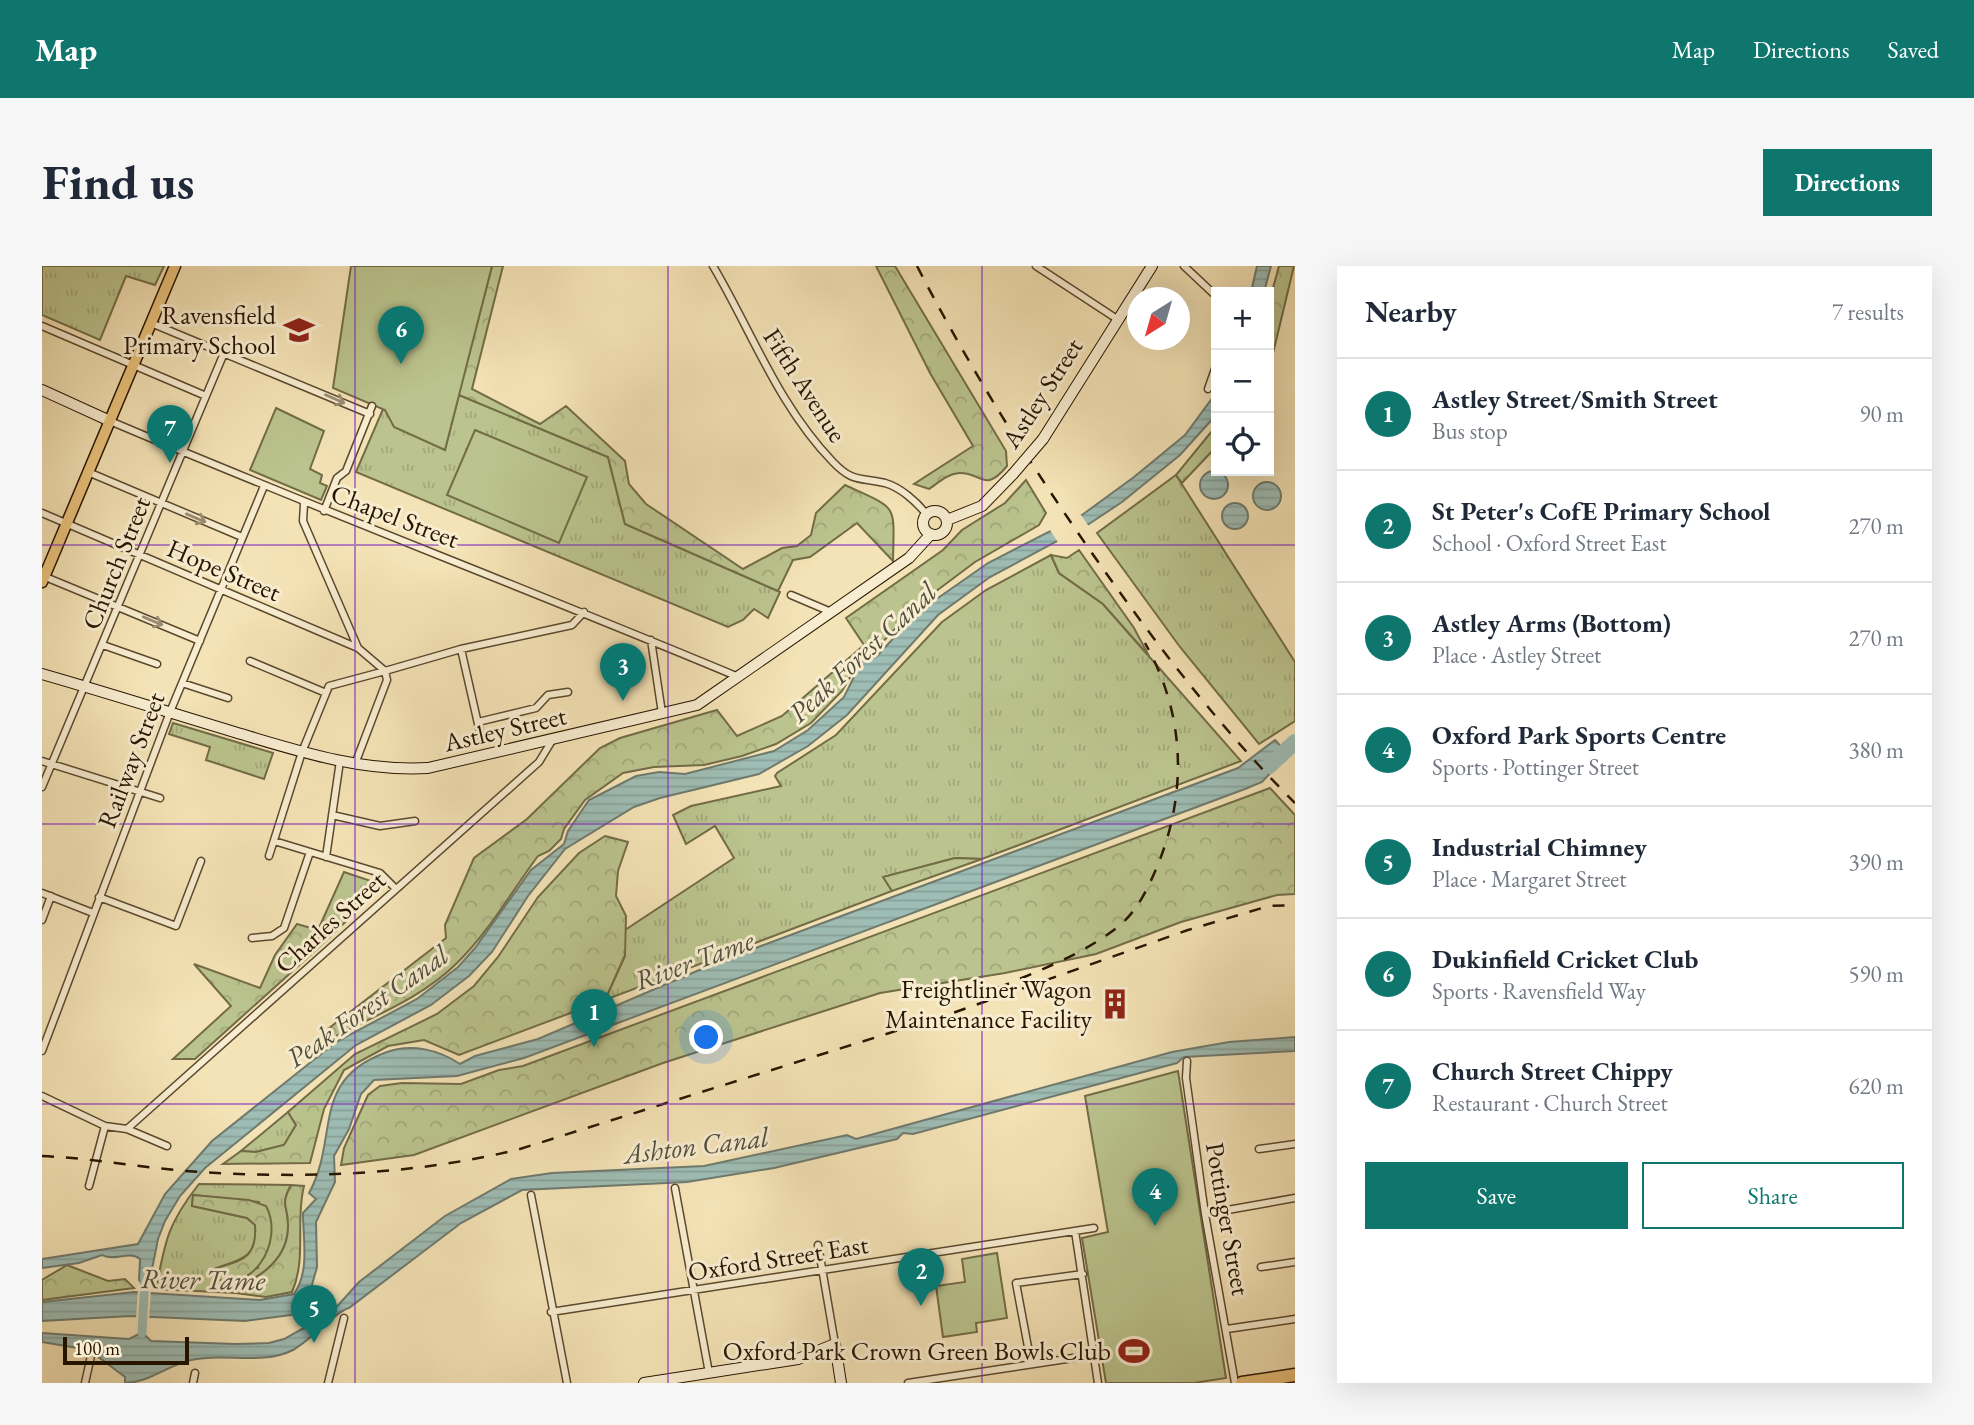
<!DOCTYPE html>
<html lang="en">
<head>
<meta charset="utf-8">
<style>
	body { margin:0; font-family:"EB Garamond",serif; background:#f6f6f7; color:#1f2937 }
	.controls { position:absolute; right:21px; top:21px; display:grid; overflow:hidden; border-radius:0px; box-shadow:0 7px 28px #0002 }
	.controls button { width:63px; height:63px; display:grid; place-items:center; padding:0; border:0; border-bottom:2px solid #e0e1e3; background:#fff; color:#1f2937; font:35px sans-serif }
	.compass { position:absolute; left:1085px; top:21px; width:63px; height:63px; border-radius:50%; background:#fff; box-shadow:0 7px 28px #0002; rotate:217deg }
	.scale { position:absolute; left:21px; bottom:18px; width:126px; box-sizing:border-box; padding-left:7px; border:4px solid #281500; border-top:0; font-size:19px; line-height:24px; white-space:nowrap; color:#281500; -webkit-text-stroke:5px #f8edd0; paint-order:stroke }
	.you { position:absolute; left:665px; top:772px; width:24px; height:24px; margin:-18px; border:5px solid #fff; border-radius:50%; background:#1a73e8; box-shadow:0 0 0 10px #1a73e833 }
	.badge { display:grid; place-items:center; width:46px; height:46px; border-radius:50%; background:#0f766e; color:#fff; font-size:23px; font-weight:700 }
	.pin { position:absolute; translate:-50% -58px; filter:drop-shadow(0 2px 4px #0008) }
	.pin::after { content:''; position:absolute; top:37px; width:24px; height:21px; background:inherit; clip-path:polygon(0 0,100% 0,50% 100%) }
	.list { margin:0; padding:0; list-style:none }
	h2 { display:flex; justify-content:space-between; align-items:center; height:91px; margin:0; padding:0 28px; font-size:30px }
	h2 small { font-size:23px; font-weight:400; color:#747a83 }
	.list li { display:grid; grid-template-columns:46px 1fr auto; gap:21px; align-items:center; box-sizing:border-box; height:112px; padding:0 28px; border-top:2px solid #e0e1e3 }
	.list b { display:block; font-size:26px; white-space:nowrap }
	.list p { margin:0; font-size:23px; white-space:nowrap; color:#747a83 }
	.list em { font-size:23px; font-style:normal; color:#747a83 }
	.actions { display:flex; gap:14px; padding:21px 28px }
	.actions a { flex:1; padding:16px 0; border:2px solid #0f766e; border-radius:0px; text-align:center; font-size:24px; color:#0f766e }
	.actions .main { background:#0f766e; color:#fff }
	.icon { flex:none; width:38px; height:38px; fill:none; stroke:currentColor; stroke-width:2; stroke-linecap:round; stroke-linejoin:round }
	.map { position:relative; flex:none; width:1253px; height:1117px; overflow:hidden; border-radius:0px }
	header { display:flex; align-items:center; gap:42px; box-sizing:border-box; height:98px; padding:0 35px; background:#0f766e; color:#fff }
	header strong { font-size:33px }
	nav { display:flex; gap:38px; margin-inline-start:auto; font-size:24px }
	.intro { display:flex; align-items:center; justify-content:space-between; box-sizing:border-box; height:168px; padding:0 42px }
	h1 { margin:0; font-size:49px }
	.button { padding:18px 32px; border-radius:0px; background:#0f766e; color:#fff; font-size:24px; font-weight:700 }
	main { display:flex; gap:42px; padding:0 42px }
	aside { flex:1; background:#fff; border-radius:0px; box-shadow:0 7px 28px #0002 }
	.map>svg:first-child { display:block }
	.grass { fill:url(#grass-tufts); stroke:#726c47; stroke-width:2; fill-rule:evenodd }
	.forest { fill:url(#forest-crowns); stroke:#726c47; stroke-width:2 }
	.pitch { fill:#bbc48e; stroke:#726c47; stroke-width:2 }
	.water { fill:url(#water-rules); stroke:#6f7a6d; stroke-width:2 }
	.pier { fill:#f4e3b6 }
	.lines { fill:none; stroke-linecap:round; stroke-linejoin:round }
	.canal { stroke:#9ebdb5; stroke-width:9 }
	.river { stroke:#9ebdb5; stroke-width:16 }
	.street-casing { stroke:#5b482e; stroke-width:9 }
	.secondary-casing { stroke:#281500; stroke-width:12 }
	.primary-casing { stroke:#281500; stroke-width:13 }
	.highway-casing { stroke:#281500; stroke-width:15 }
	.street { stroke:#f8edd0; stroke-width:6 }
	.secondary { stroke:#f8edd0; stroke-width:10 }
	.primary { stroke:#eac27b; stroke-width:10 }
	.highway { stroke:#eac27b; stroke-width:12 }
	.rail { stroke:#281500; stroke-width:2.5; stroke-dasharray:12 12; stroke-linecap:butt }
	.secondary-bridge-casing { stroke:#281500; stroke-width:12; stroke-linecap:butt }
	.secondary-bridge { stroke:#f8edd0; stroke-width:10 }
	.oneway { stroke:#9a8c72 }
	.grid { fill:none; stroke:#7b2cbf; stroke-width:2; stroke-opacity:0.55 }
	.labels { text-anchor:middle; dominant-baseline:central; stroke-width:6; stroke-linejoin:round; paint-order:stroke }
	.poi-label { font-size:26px; fill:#281500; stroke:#f8edd0; text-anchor:end }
	.street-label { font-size:26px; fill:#281500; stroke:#f8edd0 }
	.water-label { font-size:28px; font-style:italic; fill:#51503f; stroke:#f8edd0 }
</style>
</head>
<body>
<header>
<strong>Map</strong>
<nav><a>Map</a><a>Directions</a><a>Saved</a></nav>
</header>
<div class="intro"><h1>Find us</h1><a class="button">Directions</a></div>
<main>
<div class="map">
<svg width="1253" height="1117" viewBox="0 0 1253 1117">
	<defs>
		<pattern id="grass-tufts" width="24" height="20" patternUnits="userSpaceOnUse" patternTransform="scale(1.75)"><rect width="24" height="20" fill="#bbc48e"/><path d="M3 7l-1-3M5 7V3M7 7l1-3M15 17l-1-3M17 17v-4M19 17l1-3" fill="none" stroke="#a1a879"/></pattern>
		<pattern id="forest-crowns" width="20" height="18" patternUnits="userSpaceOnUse" patternTransform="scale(1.75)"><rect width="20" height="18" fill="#bbc48e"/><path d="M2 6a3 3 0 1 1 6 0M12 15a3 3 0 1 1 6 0" fill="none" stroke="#a1a879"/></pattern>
		<pattern id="water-rules" width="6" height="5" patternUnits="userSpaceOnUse" patternTransform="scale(1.75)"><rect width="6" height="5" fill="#9ebdb5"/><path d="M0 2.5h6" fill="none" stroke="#88a29a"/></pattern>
	</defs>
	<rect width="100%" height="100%" fill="#f4e3b6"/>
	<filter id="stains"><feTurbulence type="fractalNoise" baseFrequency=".00286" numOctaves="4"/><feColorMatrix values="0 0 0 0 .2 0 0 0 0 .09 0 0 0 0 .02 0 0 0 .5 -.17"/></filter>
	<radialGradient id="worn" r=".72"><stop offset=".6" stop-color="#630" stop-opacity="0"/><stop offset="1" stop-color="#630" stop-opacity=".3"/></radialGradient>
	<path class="grass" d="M 0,0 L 122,0 L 113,19 L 84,10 L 58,74 L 0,49 Z
		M 417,129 L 566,191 L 583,258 L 738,326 L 726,352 L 712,343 L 701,354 L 686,361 L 314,206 L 341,143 L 403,183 Z
		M 1134,209 L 1253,396 L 1253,455 L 1217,478 L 1138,381 L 1055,267 Z
		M 1009,289 L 1017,307 L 1061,338 L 1199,495 L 940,593 L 913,592 L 842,611 L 850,625 L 563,734 L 583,690 L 583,664 L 692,592 L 673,560 L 644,578 L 631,549 L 649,540 L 739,520 L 733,510 L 735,507 L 794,469 L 900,356 L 944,324 Z
		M 131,457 L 231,487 L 222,513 L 164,494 L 168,481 L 127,468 Z
		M 302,606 L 335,617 L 339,622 L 275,683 L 276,664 Z
		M 246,846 L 254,859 L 242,879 L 214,886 L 199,885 Z
		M 157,918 L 249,919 C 237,941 247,939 246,961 C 246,990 221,1012 195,1019 L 193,1027 L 114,1023 C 123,975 126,957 157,918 ZM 151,929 L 217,936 L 216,1002 L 170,1004 C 195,993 216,996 213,959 L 205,952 L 150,940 Z"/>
	<path class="forest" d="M 450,0 L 461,0 L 430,123 L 498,158 L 524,140 L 583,195 L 587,218 L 604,238 L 701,303 L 740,282 L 755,280 L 769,269 L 774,247 L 803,219 C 857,244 852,236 851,295 L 815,257 L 768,291 L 751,294 L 736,325 L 583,258 L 566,191 L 417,129 L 413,124 L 430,77 Z
		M 834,0 L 853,0 L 964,185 L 965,200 C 942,228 940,206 917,207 C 905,208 896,217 887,223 L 872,218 L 931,180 L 888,107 Z
		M 1237,0 L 1252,0 L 1227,104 L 1227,37 Z
		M 1174,160 L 1174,181 L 1140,217 L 1134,209 Z
		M 984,214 L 1004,247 L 997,259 L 933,296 L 877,338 L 834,383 L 821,389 L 800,425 L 769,457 L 734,478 L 700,490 L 662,499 L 612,501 L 581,507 L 543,534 L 522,563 L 519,573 L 507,585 L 496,590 C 469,626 447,666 415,697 C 381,731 334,749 292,771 L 286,763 L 404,672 L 403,659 L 432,592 L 485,553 L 558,482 L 578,472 L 675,444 L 695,470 L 740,450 L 822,379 L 804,352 L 901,284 L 920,264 L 963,237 Z
		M 1037,284 L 1092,362 L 1107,390 L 1061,338 L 1017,307 L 1009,289 L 1025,292 Z
		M 1228,522 L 1253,549 L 1253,628 L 1235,629 L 1139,656 L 1054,688 L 963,707 L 838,727 L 621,797 L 372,889 L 299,899 L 302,882 L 326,829 L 338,820 L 360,817 L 419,818 L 457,804 L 481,800 Z
		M 563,570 L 586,576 L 576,605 L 574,630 L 584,650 L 583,689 L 563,734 L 417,789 L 382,774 L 346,780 L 302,804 L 282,843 L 268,897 L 181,898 L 199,885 L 214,886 L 242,879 L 254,859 L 246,846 L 313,788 L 395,748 L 432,720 L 456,691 L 496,631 L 537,587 Z
		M 913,592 L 940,593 L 850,625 L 841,611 Z
		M 255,658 L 276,664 L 275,683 L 153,793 L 131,793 L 189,740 L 152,698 L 218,722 L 233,689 Z
		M 249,919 L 262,920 C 253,955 265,992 250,1026 L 224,1031 L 193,1027 L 195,1019 C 221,1012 246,990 246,961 C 247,939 237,942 249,919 Z
		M 151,929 L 207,934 L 224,940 C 244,978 206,1034 167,1009 L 170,1004 C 195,994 216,996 213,959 L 205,952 L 150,940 Z
		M 25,999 L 66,1015 L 83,1013 L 92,1022 L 0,1034 L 0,1014 Z"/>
	<path class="pitch" d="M 309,0 L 450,0 L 403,184 L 352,161 L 343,144 L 291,122 Z
		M 234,142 L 282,165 L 268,203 L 280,209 L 278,217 L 285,220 L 279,234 L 208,204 Z
		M 433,164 L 545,211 L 517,277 L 405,229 Z
		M 1136,805 L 1184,1112 L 1152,1117 L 1064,1117 L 1040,972 L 1066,966 L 1043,830 Z
		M 955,987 L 965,1052 L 934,1057 L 935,1066 L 901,1071 L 894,1020 L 923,1016 L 920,993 Z"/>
	<path class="water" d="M 1215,0 L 1229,0 L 1222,26 L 1209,26 Z
		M 1174,127 L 1174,149 L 1138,189 L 1080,236 L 1047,258 L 948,311 L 896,349 L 805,449 L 766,480 L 717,508 L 618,532 L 592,541 L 523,583 L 486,630 L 450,686 L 427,710 L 389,739 L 314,779 L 163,902 L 138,930 L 123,955 L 116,973 L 107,1018 L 103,1022 L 97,1014 L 98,993 C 87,984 72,996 60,989 L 37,997 L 0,1002 L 0,993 L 96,978 L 123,928 L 170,875 L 294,776 L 375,733 L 416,701 L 433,682 L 489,604 L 522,578 L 526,565 L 547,534 L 594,510 L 617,506 L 643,508 L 732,485 L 766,464 L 802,431 L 821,393 L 834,391 L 876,346 L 946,297 L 1040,249 L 1092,211 L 1143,169 Z
		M1158 219a14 14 0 1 1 28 0a14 14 0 1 1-28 0Z
		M1211 230a14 14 0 1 1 28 0a14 14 0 1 1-28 0Z
		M1180 250a13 13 0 1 1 26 0a13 13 0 1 1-26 0Z
		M 1233,474 L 1246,488 L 1220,516 L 1203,523 L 482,792 L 415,810 L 332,814 L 319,828 L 307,863 L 292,890 L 293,916 L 274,956 L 275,1001 L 266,1033 L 259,1043 L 249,1049 L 203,1055 L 88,1050 L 0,1055 L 0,1036 L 92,1026 L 218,1034 L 252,1028 C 268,1005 261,974 261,947 L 274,933 L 267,927 C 298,871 267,814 345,786 C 370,777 397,784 418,798 L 433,790 L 496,773 L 676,696 L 1196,502 Z
		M 1253,771 L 1253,785 L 1142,791 L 1135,797 L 871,868 L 861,867 L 855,873 L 732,902 L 645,916 L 480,924 L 419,957 L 307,1042 C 295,1044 267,1076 251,1084 C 219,1100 182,1086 149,1094 C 126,1099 106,1117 83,1117 L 83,1111 L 47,1084 L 0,1076 L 0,1067 L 87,1073 L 97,1068 L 101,1057 L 103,1069 L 109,1075 L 193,1078 L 227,1077 L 242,1073 L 290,1046 L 317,1016 L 403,950 L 469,913 L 510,907 L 662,900 L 805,869 L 814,873 L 1130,786 L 1187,776 Z"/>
	<path class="pier" d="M 1037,246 L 1048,262 L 1017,278 L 1006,261 Z
		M 96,1023 L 109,1023 L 107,1054 L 94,1053 Z"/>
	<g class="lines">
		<path class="canal" d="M 100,1067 L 103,1011"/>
		<path class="river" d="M 1227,500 L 1253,476"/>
		<g class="street-casing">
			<path id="street" d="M 671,0 C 710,66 736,139 791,196 C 811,217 818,211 843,217 C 858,221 875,236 885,249
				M 994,0 L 1075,53
				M 1142,0 L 1174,30
				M 109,57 L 328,148
				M 0,60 L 164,130
				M 1166,123 L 1174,100
				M 68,155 C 275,243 486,323 694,410
				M 46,206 L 200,271
				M 262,238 L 261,255 L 316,382
				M 282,245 L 295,212 L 304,205 L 330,140
				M 0,247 L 316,382 L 343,405 L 419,383 L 530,359 L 542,346
				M 1,310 L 158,375
				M 749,329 L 789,346
				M 609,374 L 620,447
				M 61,379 L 115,398
				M 419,383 L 439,471
				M 208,395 L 284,427
				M 140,417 L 186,432
				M 436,456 L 494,442 L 506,429 L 526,426
				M 0,495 L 118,532
				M 0,521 L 182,87
				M 290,549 L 338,560 L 373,555
				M 232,575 L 338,607 L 354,623
				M 227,590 L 260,486 L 287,420 L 343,405 L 345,414 L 313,498
				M 284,591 L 298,495
				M 0,627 L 51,647
				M 57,631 L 134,660 L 159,595
				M 0,654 L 9,630
				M 210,672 L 230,670 L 242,662 L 268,586
				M 0,785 L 128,446 L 222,220
				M 1145,795 L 1144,812 L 1163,948 L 1193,1117
				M 0,830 L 63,860 L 85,863 L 125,880
				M 85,863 L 497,496 L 511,473
				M 1217,883 L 1253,878
				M 47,920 L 63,860
				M 633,922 L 667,1107
				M 489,929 L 525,1117
				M 1163,948 L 1253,932
				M 1033,965 L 1056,1117
				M 776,979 L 793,1078
				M 1219,1001 L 1253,996
				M 509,1046 L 1052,962
				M 1185,1063 L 1253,1053
				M 989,1097 L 974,1017 L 1041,1008
				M 43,1117 L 49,1090
				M 151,1117 L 153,1107
				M 286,1117 L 302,1052
				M 866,1117 L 1051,1089"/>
		</g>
		<g class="secondary-casing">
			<path id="secondary" d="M 0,124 L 68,155
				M 1001,173 L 1110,0
				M881 257a12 12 0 1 1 24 0a12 12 0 1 1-24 0Z
				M 905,254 L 940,240 L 971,208
				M 0,408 C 63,426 126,446 189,465 C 253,484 318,506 386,502 L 655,439 L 867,292 L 889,268
				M 602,1117 L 756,1093 L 793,1078 L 799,1117"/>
		</g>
		<g class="primary-casing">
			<path id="primary" d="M 0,316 L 133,0"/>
		</g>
		<g class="highway-casing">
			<path id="highway" d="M 1200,1117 L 1253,1109"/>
		</g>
		<use href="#street" class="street"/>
		<use href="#secondary" class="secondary"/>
		<use href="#primary" class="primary"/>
		<use href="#highway" class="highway"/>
		<path class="rail" d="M 875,0 C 927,101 987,197 1052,290 C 1114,378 1177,461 1253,537
			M 956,722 C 998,704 1043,688 1078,659 C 1097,643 1108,618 1117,596 C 1146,522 1142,446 1103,377
			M 0,890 C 48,892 96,901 144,905 C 255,913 369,910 478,883 L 908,748 L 1146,664 L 1227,640 L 1253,639"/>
		<g class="secondary-bridge-casing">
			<path id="secondary-bridge" d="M 971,208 L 1001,173"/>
		</g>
		<use href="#secondary-bridge" class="secondary-bridge"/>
	</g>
	<defs><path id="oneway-shaft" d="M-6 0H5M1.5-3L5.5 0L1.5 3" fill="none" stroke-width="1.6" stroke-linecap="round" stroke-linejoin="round" transform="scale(1.75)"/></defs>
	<g class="oneway">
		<use href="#oneway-shaft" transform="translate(293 133) rotate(24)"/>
		<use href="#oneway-shaft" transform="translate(154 252) rotate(23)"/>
		<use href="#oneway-shaft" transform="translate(111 355) rotate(23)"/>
	</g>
	<path class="grid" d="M 313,0 L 313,1117M 626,0 L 626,1117M 940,0 L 940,1117M 0,279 L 1253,279M 0,558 L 1253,558M 0,838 L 1253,838"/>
	<defs>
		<g id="school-bare" transform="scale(2.415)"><path d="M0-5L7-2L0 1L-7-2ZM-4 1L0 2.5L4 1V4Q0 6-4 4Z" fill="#8f2418" stroke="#f8edd0" stroke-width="2.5" paint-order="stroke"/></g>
		<g id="building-bare" transform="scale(2.415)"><path d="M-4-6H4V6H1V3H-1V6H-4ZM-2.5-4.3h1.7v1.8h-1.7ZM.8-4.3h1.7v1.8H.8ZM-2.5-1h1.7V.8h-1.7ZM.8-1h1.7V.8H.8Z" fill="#8f2418" stroke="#f8edd0" stroke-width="2.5" paint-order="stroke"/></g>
		<g id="stadium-bare" transform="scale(2.415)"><path d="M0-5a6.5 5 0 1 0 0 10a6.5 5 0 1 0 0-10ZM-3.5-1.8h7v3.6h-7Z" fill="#8f2418" stroke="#f8edd0" stroke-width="2.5" paint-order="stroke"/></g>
	</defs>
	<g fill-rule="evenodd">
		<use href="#school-bare" x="257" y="64"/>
		<use href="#building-bare" x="1073" y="738"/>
		<use href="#stadium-bare" x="1092" y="1085"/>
	</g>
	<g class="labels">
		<g class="poi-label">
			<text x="234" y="49">Ravensfield<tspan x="234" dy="30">Primary School</tspan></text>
			<text x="1050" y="723">Freightliner Wagon<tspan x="1050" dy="30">Maintenance Facility</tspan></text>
			<text x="1069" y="1085">Oxford Park Crown Green Bowls Club</text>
		</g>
		<g class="street-label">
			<text transform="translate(763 119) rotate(57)">Fifth Avenue</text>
			<text transform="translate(1000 127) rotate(-57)">Astley Street</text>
			<text transform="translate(353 250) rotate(21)">Chapel Street</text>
			<text transform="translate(74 297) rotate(-68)">Church Street</text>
			<text transform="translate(182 304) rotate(23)">Hope Street</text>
			<text transform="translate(463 463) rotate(-13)">Astley Street</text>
			<text transform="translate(89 494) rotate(-69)">Railway Street</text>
			<text transform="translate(288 656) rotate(-42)">Charles Street</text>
			<text transform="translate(1186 953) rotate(80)">Pottinger Street</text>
			<text transform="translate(736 992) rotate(-9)">Oxford Street East</text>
		</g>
		<g class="water-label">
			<text transform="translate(820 386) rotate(-43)">Peak Forest Canal</text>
			<text transform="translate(652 694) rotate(-20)">River Tame</text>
			<text transform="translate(325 740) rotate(-35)">Peak Forest Canal</text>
			<text transform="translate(654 879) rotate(-7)">Ashton Canal</text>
			<text transform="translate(161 1013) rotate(1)">River Tame</text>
		</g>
	</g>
	<rect width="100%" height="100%" filter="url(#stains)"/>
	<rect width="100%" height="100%" fill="url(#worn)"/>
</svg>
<div class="controls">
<button>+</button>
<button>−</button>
<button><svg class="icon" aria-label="locate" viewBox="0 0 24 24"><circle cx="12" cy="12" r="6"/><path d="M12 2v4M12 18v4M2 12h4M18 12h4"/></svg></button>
</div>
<svg class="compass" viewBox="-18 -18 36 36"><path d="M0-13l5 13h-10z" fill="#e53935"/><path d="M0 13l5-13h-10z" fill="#747a83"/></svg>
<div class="scale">100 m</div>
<div class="you"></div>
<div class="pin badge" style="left:552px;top:781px">1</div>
<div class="pin badge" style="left:879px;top:1040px">2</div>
<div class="pin badge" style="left:581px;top:435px">3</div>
<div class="pin badge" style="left:1113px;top:960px">4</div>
<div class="pin badge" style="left:272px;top:1077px">5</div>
<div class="pin badge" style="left:359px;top:98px">6</div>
<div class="pin badge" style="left:128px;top:197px">7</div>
</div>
<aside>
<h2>Nearby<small>7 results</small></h2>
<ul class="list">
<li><span class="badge">1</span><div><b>Astley Street/Smith Street</b><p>Bus stop</p></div><em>90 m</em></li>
<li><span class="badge">2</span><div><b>St Peter's CofE Primary School</b><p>School · Oxford Street East</p></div><em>270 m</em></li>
<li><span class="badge">3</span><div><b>Astley Arms (Bottom)</b><p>Place · Astley Street</p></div><em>270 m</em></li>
<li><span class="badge">4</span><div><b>Oxford Park Sports Centre</b><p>Sports · Pottinger Street</p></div><em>380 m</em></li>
<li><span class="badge">5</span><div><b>Industrial Chimney</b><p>Place · Margaret Street</p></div><em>390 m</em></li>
<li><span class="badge">6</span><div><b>Dukinfield Cricket Club</b><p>Sports · Ravensfield Way</p></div><em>590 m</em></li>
<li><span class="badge">7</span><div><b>Church Street Chippy</b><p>Restaurant · Church Street</p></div><em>620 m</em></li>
</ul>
<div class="actions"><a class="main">Save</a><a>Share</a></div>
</aside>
</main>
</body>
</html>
